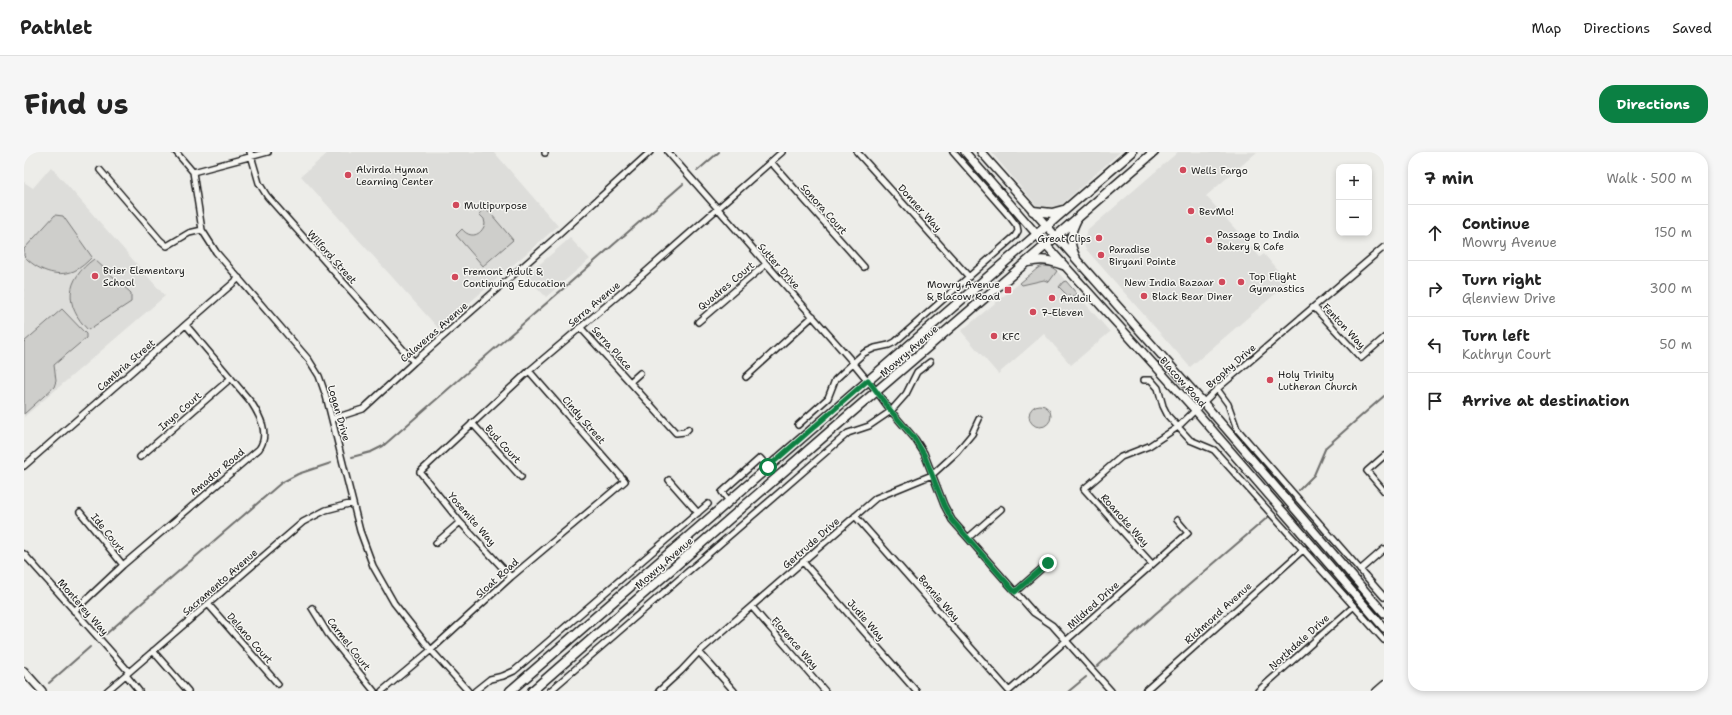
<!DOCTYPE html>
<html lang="en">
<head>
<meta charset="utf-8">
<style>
	body { margin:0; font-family:"Shantell Sans",sans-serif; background:#f6f6f6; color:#222 }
	.controls { position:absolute; right:12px; top:12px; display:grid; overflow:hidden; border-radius:8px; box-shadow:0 2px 6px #0003 }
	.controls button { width:36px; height:36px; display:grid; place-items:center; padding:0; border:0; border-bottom:1px solid #e0e0e0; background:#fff; color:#222; font:20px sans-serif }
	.stop { position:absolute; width:12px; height:12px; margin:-9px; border:3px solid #0b8043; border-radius:50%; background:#fff }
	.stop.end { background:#0b8043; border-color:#fff; box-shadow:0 1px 4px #0008 }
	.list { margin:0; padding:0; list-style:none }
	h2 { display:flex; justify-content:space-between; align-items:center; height:52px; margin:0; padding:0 16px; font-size:17px }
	h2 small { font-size:13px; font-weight:400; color:#767676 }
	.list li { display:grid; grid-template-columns:26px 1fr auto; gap:12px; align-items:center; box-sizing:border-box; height:56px; padding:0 16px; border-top:1px solid #e0e0e0 }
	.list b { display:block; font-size:15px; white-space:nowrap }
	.list p { margin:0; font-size:13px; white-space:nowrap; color:#767676 }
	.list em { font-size:13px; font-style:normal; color:#767676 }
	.icon { flex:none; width:22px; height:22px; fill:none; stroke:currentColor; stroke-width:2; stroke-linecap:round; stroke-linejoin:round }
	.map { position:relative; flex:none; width:1360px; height:539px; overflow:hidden; border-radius:16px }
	header { display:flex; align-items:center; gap:24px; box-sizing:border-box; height:56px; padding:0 20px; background:#fff; border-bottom:1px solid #e0e0e0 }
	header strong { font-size:19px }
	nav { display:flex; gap:22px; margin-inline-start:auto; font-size:14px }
	.intro { display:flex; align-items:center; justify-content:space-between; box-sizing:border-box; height:96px; padding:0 24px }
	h1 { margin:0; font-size:28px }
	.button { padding:10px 18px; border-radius:16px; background:#0b8043; color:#fff; font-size:14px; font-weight:700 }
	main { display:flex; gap:24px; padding:0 24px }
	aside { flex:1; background:#fff; border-radius:16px; box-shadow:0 2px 6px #0003 }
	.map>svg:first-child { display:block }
	.built { fill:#ddddda }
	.green { fill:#cececb; stroke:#757574 }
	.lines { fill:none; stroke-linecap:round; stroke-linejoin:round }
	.stream { stroke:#6f6f6d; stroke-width:2 }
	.street-casing { stroke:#1c1c1c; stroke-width:8 }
	.secondary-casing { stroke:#1c1c1c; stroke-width:10 }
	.primary-casing { stroke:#1c1c1c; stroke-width:11 }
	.street { stroke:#f6f6f2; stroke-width:5 }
	.secondary { stroke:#f6f6f2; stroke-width:7 }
	.primary { stroke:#f6f6f2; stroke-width:8 }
	.route { stroke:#0b8043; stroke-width:5 }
	.poi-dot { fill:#d1495b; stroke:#f6f6f2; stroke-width:1.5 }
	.labels { text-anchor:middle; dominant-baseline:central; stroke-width:3; stroke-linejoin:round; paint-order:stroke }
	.poi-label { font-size:10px; fill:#1c1c1c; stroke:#f6f6f2; text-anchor:start }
	.street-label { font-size:10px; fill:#1c1c1c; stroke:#f6f6f2 }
</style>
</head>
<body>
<header>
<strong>Pathlet</strong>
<nav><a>Map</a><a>Directions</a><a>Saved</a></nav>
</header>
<div class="intro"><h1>Find us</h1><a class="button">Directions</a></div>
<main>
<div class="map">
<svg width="1360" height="539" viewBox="0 0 1360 539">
	<rect width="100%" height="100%" fill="#edede9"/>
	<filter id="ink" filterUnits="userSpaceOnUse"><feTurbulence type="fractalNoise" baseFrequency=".025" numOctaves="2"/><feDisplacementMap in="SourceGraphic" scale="8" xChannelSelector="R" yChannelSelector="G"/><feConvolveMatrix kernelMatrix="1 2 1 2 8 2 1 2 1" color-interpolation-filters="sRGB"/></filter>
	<g filter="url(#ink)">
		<path class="built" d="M 305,0 L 470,0 L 534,74 L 415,177 L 277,24 Z
			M 967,0 L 1096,0 L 1038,52 L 1028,55 L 1013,54 Z
			M 1154,0 L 1233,0 L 1182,44 L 1236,105 L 1240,102 L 1264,131 L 1166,215 L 1061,96 L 1060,88 L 1063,79 Z
			M 27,15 L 141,144 L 0,265 L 0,30 L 9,36 Z
			M 546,86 L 566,107 L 522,145 L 502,124 Z
			M 1023,113 L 1029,115 L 1033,119 L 1086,180 L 1047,213 L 1020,182 L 974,222 L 937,179 L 1014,116 Z"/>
		<path class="green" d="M 462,56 L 489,88 L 459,114 L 432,83 L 438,77 C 446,87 457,84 461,72 L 460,67 L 455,62 Z
			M 31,63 L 39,64 L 68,105 C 63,110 57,116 50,119 C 32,126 13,118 0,104 L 0,97 Z
			M 70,107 L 107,141 L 107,150 L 64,178 C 40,153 41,128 70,107 Z
			M 1019,114 L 1026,114 L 1033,119 L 1025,130 L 1020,128 L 998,133 L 996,131 L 1014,116 Z
			M 1042,129 L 1053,142 L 1050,144 L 1043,143 L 1035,135 L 1039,130 Z
			M 38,157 L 62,182 L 62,186 L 30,213 L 32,229 L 30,235 L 0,262 L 0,190 Z
			M1005 264a11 11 0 1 1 22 0a11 11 0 1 1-22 0Z"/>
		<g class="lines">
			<path class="stream" d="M 673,19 L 695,0
				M 328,305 L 347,300 L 359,294 L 659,32
				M 1275,338 L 1290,323 L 1302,295 L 1360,244
				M 82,482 L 257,331 L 274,322 L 307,311
				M 1074,514 L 1131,462 L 1244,365
				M 25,531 L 66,495
				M 1045,539 L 1062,525"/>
			<g class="street-casing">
				<path id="street" d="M 152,0 L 169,20 L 178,78 L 192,100 L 285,208 L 295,224 L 302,244 L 336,379 L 349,414 L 370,451 L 407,498 L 444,539
					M 226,0 L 235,31 L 243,44 L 390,210
					M 644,0 L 826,207 L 853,240 L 867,259 L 891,287 L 900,301 L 920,353 L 928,368 L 1010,461 L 1028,473 L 1087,539
					M 833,0 L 945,125
					M 521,1 L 521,0
					M 747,10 L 840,115
					M 76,18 L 136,88 L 143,94 L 165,81 L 178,78
					M 169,20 L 244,0
					M 1290,155 L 1337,206 L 1360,186
					M 674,170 L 742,112
					M 556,175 L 652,281 L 661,280 L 664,277
					M 722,225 L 789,164
					M 1120,228 L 1127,228 L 1134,236 L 1139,254 L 1144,264 L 1166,288 L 1190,298 L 1360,488
					M 606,230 L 616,221
					M 1193,237 L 1204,252 L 1213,277 L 1360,445
					M 308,267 L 339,257 L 390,210 L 530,87 L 626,0
					M 448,271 L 497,325
					M 774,273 L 804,246 L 811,228 L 829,211 L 840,201 L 851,196 L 865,193 L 871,190 L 991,84 L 994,79 L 993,74 L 986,65 L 929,0
					M 1360,304 L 1343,319 L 1360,339
					M 116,305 L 207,226
					M 0,314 L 215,126
					M 645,328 L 674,361
					M 705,349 L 698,340 L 736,306 L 744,315
					M 56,360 L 99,413
					M 831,364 L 985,539 L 1164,381 L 1153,368
					M 944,386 L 977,357
					M 412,391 L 436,370
					M 0,402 L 105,520
					M 779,410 L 892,539
					M 1128,412 L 1060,337 L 1097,305 L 1125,294 L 1154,275 L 1193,237 L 1360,95
					M 1336,418 L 1360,397
					M 487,425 L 436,370 L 396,320 L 505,219 L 609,131 L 758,0
					M 991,440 L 1024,411
					M 184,452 L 254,532
					M 728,455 L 801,539
					M 288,456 L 304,482 L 350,539
					M 50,459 L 99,413 L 235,297 C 246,282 236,264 227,250 L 162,173
					M 129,499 L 164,539
					M 675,500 L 710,539
					M 102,523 L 115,539
					M 83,539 L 279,370 L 302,358 L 329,351
					M 358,539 L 407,498 L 487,425 L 601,329 L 505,219
					M 451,539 L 466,527 L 479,524 L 490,519 L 684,352
					M 526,539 L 824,281 L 845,274 L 867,259 L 882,242 L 893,220 L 906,210
					M 635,539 L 657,519 L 675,500 L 852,346 L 908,323 L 933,300 L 948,282 L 955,267
					M 1121,539 L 1280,397
					M 1234,539 L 1329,455
					M 1352,539 L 1360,532"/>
			</g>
			<g class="secondary-casing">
				<path id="secondary" d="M 941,0 L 1022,93 L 1171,258 L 1360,476
					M 957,0 L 1179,250 L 1360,461
					M 1052,105 C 1044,88 1046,82 1054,66
					M 0,519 L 18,539"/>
			</g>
			<g class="primary-casing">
				<path id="primary" d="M 1009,59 L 1028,61 L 1039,58
					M 1004,110 C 1017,107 1026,108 1039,113
					M 486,539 L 1108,0
					M 508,539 L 804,281 L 1130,0"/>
			</g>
			<use href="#street" class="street"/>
			<use href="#secondary" class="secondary"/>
			<use href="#primary" class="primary"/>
		</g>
	</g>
	<g class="lines" filter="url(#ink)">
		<path class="route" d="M 744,315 L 844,228 L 867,259 L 891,287 L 900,302 L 920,353 L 928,368 L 991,440 L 1024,411"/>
	</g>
	<g class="poi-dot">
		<circle cx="1159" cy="18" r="4"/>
		<circle cx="324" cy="23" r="4"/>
		<circle cx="432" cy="53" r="4"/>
		<circle cx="1167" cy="59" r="4"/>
		<circle cx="1075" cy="86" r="4"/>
		<circle cx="1185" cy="88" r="4"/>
		<circle cx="1077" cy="103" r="4"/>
		<circle cx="71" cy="124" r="4"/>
		<circle cx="431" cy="125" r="4"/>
		<circle cx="1198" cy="130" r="4"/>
		<circle cx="1217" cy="130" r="4"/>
		<rect x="980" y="134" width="8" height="8" rx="2"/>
		<circle cx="1120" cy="144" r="4"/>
		<circle cx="1028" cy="146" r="4"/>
		<circle cx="1009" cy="160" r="4"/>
		<circle cx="970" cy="184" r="4"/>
		<circle cx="1246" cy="228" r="4"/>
	</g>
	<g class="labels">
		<g class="poi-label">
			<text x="332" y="17">Alvirda Hyman<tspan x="332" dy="12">Learning Center</tspan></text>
			<text x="1167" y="18">Wells Fargo</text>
			<text x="440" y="53">Multipurpose</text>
			<text x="1175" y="59">BevMo!</text>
			<text x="1193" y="82">Passage to India<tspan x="1193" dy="12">Bakery &amp; Cafe</tspan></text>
			<text x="1067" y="86" text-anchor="end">Great Clips</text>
			<text x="1085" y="97">Paradise<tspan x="1085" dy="12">Biryani Pointe</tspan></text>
			<text x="79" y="118">Brier Elementary<tspan x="79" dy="12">School</tspan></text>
			<text x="439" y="119">Fremont Adult &amp;<tspan x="439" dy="12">Continuing Education</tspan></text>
			<text x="1225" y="124">Top Flight<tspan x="1225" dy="12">Gymnastics</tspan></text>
			<text x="1190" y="130" text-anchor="end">New India Bazaar</text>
			<text x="976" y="132" text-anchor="end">Mowry Avenue<tspan x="976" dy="12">&amp; Blacow Road</tspan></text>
			<text x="1128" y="144">Black Bear Diner</text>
			<text x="1036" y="146">Andoil</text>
			<text x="1017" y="160">7-Eleven</text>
			<text x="978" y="184">KFC</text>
			<text x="1254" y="222">Holy Trinity<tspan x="1254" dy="12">Lutheran Church</tspan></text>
		</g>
		<g class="street-label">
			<text transform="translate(896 56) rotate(48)">Donner Way</text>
			<text transform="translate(800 57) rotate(48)">Sonora Court</text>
			<text transform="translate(308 105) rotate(48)">Wilford Street</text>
			<text transform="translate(755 114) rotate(48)">Sutter Drive</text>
			<text transform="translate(702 134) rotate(-40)">Quadres Court</text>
			<text transform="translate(570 152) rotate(-40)">Serra Avenue</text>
			<text transform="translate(1320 174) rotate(47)">Fenton Way</text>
			<text transform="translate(410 180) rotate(-41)">Calaveras Avenue</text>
			<text transform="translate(588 196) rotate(48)">Serra Place</text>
			<text transform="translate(885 199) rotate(-41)">Mowry Avenue</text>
			<text transform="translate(102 213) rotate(-41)">Cambria Street</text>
			<text transform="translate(1207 214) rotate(-41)">Brophy Drive</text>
			<text transform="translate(1159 230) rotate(48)">Blacow Road</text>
			<text transform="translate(156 259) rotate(-41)">Inyo Court</text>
			<text transform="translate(315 261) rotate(74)">Logan Drive</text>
			<text transform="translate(560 268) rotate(49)">Cindy Street</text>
			<text transform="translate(479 292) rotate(48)">Bud Court</text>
			<text transform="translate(193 320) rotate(-40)">Amador Road</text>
			<text transform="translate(448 367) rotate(49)">Yosemite Way</text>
			<text transform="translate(1101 368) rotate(48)">Roanoke Way</text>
			<text transform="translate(84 381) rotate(51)">Ide Court</text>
			<text transform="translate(787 391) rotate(-41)">Gertrude Drive</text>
			<text transform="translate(640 411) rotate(-41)">Mowry Avenue</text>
			<text transform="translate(473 426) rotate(-42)">Sloat Road</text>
			<text transform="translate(196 430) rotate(-41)">Sacramento Avenue</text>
			<text transform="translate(915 446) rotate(49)">Bonnie Way</text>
			<text transform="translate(1069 453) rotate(-42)">Mildred Drive</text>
			<text transform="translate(59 455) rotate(49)">Monterey Way</text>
			<text transform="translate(1194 461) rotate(-42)">Richmond Avenue</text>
			<text transform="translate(842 468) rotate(49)">Judie Way</text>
			<text transform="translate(226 486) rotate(49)">Delano Court</text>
			<text transform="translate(1275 490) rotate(-42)">Northdale Drive</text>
			<text transform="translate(771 491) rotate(49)">Florence Way</text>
			<text transform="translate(325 492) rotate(52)">Carmel Court</text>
		</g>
	</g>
</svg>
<div class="controls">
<button>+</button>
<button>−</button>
</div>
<div class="stop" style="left:744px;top:315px"></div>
<div class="stop end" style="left:1024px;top:411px"></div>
</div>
<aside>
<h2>7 min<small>Walk · 500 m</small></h2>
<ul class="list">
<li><svg class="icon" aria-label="ahead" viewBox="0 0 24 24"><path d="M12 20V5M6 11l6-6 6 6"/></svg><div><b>Continue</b><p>Mowry Avenue</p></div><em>150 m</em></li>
<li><svg class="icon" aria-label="right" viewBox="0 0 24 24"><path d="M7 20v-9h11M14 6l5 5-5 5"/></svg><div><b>Turn right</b><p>Glenview Drive</p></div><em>300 m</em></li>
<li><svg class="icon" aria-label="left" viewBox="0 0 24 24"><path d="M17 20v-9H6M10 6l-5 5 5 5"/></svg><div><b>Turn left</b><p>Kathryn Court</p></div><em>50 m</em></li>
<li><svg class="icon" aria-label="arrive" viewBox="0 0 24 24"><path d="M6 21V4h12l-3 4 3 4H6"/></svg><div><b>Arrive at destination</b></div></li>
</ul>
</aside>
</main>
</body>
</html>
